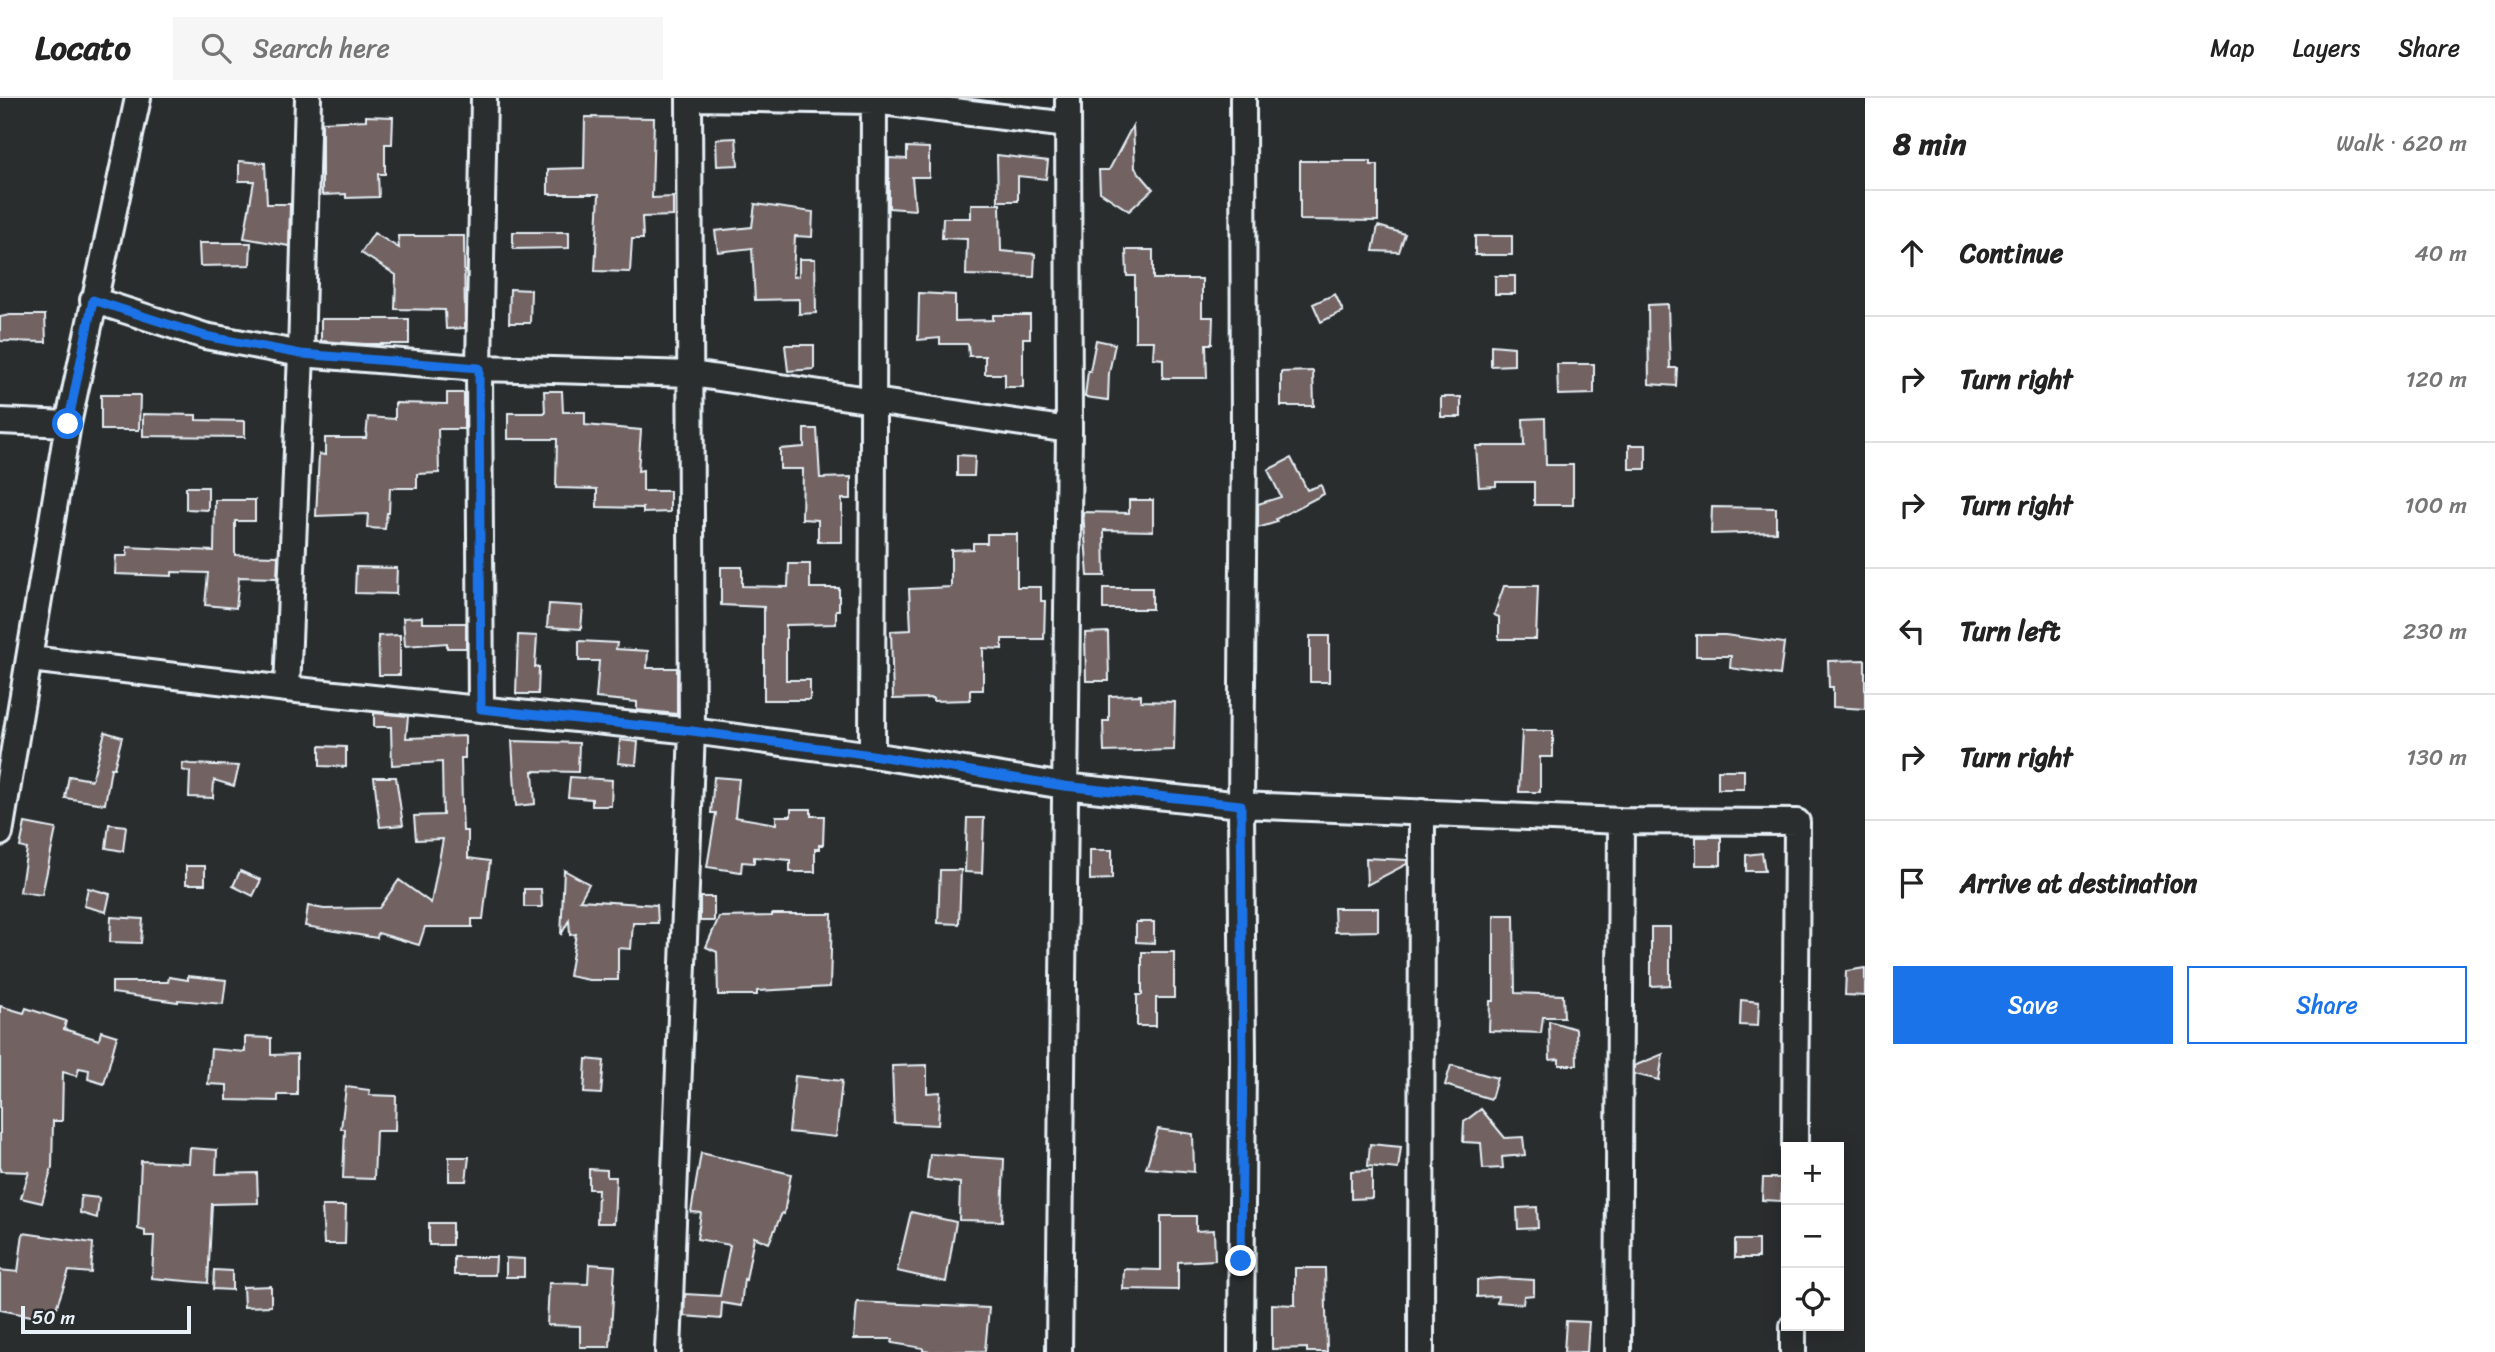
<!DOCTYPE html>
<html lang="en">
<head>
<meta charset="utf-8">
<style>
	body { margin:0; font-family:Sriracha,sans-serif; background:#f6f6f6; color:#222 }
	.controls { position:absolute; right:21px; bottom:21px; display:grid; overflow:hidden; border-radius:0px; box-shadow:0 4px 18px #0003 }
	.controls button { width:63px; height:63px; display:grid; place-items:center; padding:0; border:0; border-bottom:2px solid #e0e0e0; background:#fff; color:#222; font:35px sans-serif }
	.scale { position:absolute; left:21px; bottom:18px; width:170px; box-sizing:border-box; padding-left:7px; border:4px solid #e8f1f8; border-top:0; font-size:19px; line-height:24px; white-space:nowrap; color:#e8f1f8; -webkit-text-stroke:5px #2a2d2e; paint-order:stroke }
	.stop { position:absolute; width:21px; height:21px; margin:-16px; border:5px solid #1a73e8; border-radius:50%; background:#fff }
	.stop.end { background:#1a73e8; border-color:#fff; box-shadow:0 2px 7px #0008 }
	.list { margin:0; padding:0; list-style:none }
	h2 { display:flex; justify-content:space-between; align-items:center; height:91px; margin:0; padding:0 28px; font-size:30px }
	h2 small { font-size:23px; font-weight:400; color:#767676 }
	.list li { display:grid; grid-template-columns:46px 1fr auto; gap:21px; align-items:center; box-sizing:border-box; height:126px; padding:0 28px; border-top:2px solid #e0e0e0 }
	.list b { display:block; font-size:26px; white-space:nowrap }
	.list em { font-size:23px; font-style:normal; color:#767676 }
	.actions { display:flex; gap:14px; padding:21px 28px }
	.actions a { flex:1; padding:16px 0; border:2px solid #1a73e8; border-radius:0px; text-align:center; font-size:24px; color:#1a73e8 }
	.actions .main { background:#1a73e8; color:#fff }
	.icon { flex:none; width:38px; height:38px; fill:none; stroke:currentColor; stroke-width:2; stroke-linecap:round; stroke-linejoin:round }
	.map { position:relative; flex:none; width:1865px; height:1254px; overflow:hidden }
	header { display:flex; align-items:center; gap:42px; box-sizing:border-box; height:98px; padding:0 35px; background:#fff; border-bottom:2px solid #e0e0e0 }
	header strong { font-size:33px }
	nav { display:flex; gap:38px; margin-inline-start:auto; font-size:24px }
	.search { width:490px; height:63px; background:#f6f6f6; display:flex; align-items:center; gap:18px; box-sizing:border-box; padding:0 24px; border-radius:0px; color:#767676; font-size:26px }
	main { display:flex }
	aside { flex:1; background:#fff }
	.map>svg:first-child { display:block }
	.building { fill:#726462; stroke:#e8f1f8; stroke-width:2 }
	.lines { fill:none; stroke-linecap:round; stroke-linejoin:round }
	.minor-casing { stroke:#e8f1f8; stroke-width:30 }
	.minor { stroke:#2a2d2e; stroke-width:24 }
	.route { stroke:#1a73e8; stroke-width:9 }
</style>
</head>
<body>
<header>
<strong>Locato</strong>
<div class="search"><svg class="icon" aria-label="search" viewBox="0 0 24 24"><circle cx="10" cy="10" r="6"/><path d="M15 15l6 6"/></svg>Search here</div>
<nav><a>Map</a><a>Layers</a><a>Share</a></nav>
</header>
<main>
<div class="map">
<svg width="1865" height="1254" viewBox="0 0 1865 1254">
	<rect width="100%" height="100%" fill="#2a2d2e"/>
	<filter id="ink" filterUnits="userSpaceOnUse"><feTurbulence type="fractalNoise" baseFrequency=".0143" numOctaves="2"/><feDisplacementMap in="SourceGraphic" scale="14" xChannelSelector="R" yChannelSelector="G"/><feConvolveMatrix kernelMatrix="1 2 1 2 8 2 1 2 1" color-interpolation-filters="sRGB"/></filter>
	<g filter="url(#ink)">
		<path class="building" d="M 366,18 L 393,19 L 392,46 L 385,46 L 385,76 L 378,76 L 379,99 L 346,100 L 346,96 L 322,97 L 322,24 L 366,22 Z
			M 585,19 L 654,20 L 652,100 L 673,99 L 673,118 L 642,119 L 643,141 L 632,141 L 630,174 L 595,173 L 599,96 L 548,96 L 548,71 L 584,70 Z
			M 1133,27 L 1135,70 L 1153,91 L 1129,113 L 1100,94 L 1099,72 L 1109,72 Z
			M 736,40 L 738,67 L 717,68 L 716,41 Z
			M 907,49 L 929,50 L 929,79 L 912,79 L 915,112 L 889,110 L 889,60 L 907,61 Z
			M 997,57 L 1048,63 L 1046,81 L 1018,78 L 1018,103 L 998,103 Z
			M 239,63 L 265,65 L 267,106 L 290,106 L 289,148 L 244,140 L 254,83 L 239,83 Z
			M 1300,63 L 1371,63 L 1371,67 L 1378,67 L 1378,123 L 1300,122 Z
			M 755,106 L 813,114 L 812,139 L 795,138 L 793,179 L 799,178 L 799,161 L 815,161 L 816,215 L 799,216 L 799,201 L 755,202 L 752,150 L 718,154 L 715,133 L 752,129 Z
			M 971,106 L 1000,106 L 1001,153 L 1035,156 L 1034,179 L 966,177 L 967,141 L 942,140 L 943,120 L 971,120 Z
			M 1378,128 L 1405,136 L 1399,154 L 1373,153 Z
			M 513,134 L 569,134 L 569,150 L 513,151 Z
			M 374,135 L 399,150 L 398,138 L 464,138 L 465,230 L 446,231 L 445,212 L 395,211 L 396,177 L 361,155 Z
			M 1475,138 L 1512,138 L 1512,157 L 1475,157 Z
			M 199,145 L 251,145 L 250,167 L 200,168 Z
			M 1126,152 L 1153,152 L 1153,181 L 1202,181 L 1202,219 L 1213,219 L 1212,246 L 1206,246 L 1207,280 L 1163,280 L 1163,261 L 1153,260 L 1154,243 L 1135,243 L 1135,178 L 1127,178 Z
			M 1495,178 L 1515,178 L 1515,196 L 1495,196 Z
			M 510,191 L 531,192 L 530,225 L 509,225 Z
			M 919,195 L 955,197 L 955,223 L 993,222 L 993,217 L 1030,217 L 1030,240 L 1023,240 L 1023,289 L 1005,289 L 1005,276 L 985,276 L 985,258 L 969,258 L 968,246 L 940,246 L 940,240 L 918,242 Z
			M 1335,196 L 1343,213 L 1321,224 L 1313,206 Z
			M 1668,206 L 1670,270 L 1677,270 L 1676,288 L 1649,286 L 1648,207 Z
			M 10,217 L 45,217 L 46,244 L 0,243 L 0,219 Z
			M 321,221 L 409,221 L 409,246 L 365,246 L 321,243 Z
			M 1096,242 L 1115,246 L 1109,275 L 1108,302 L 1085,299 L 1088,273 L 1090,273 Z
			M 785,247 L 814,247 L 814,271 L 788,273 Z
			M 1491,247 L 1514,249 L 1514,267 L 1491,268 Z
			M 1557,266 L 1594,266 L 1594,296 L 1558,297 Z
			M 1313,273 L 1314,308 L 1281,308 L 1281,274 Z
			M 544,293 L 562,293 L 563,314 L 585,314 L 585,327 L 641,332 L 638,373 L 643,372 L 643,393 L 670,393 L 670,414 L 643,415 L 643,410 L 597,409 L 597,391 L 556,390 L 557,341 L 508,341 L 508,315 L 545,315 Z
			M 447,295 L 464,295 L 464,331 L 438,331 L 439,375 L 417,376 L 417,390 L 390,390 L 389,415 L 387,415 L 385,431 L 367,430 L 368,416 L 316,418 L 319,356 L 325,357 L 325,340 L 366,340 L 368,319 L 395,321 L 395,305 L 447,306 Z
			M 101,297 L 140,297 L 139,332 L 101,332 Z
			M 1441,299 L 1461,299 L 1461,319 L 1441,319 Z
			M 143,316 L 196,317 L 196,322 L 245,323 L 245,339 L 143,338 Z
			M 1545,320 L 1546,367 L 1573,367 L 1573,407 L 1534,407 L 1534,384 L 1496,384 L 1496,388 L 1479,389 L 1476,348 L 1524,348 L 1523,321 Z
			M 804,331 L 817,331 L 820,380 L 851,379 L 851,401 L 842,401 L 842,444 L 818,444 L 818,422 L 802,421 L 803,371 L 780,371 L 780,351 L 804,349 Z
			M 1629,347 L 1646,347 L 1646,371 L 1629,371 Z
			M 957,357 L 975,358 L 974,378 L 957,378 Z
			M 1291,360 L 1307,392 L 1321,387 L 1324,396 L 1276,421 L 1277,424 L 1258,430 L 1258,406 L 1281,399 L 1268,372 Z
			M 186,389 L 208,389 L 208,412 L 186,411 Z
			M 215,402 L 255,402 L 255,423 L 235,423 L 235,457 L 278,458 L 277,480 L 239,479 L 236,510 L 205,507 L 208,475 L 172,474 L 172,478 L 115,476 L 116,458 L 127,458 L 127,449 L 214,453 Z
			M 1129,402 L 1153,402 L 1153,433 L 1104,432 L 1105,478 L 1088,478 L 1083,414 L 1129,415 Z
			M 1712,409 L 1776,410 L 1776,434 L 1711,436 Z
			M 987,436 L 1017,436 L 1017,489 L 1041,489 L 1041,503 L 1045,503 L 1044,541 L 1002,541 L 1002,551 L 983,550 L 983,592 L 970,592 L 970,602 L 933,603 L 933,600 L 893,601 L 891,533 L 911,532 L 909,491 L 951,489 L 951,452 L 973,451 L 973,445 L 987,445 Z
			M 789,466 L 810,466 L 810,490 L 839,490 L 839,512 L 836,512 L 836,526 L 786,527 L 786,582 L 810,582 L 810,602 L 764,602 L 764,509 L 721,507 L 721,469 L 742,469 L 742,488 L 788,489 Z
			M 356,469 L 397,470 L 396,496 L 355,495 Z
			M 1504,488 L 1538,488 L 1536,541 L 1499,541 L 1499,519 L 1494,517 Z
			M 1103,490 L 1152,490 L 1152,511 L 1103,511 Z
			M 549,506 L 583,508 L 581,531 L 547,529 Z
			M 422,519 L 422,525 L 466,525 L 466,550 L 447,550 L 447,545 L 405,548 L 403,520 Z
			M 1108,534 L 1109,583 L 1086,583 L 1085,535 Z
			M 400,537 L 400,577 L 379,577 L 378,538 Z
			M 518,537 L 537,538 L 535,569 L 539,569 L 538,596 L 516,596 Z
			M 1696,537 L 1725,537 L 1784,545 L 1780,577 L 1730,570 L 1731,558 L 1696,558 Z
			M 1310,538 L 1329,538 L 1329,584 L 1310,584 Z
			M 579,543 L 617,545 L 616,551 L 648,553 L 647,570 L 677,570 L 677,616 L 637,612 L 637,604 L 596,600 L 599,563 L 579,563 Z
			M 1865,562 L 1865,611 L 1833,609 L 1833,589 L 1829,589 L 1828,563 Z
			M 1141,597 L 1141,603 L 1175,604 L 1174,652 L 1104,654 L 1103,623 L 1109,623 L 1109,598 Z
			M 374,615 L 408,618 L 406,640 L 465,638 L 465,660 L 461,660 L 462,709 L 463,733 L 468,733 L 468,760 L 490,763 L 483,821 L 472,821 L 472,829 L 425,829 L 419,847 L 378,835 L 377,840 L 305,828 L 308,808 L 324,811 L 379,810 L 399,782 L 431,805 L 443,741 L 416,742 L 414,718 L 443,717 L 442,664 L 392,667 L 391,629 L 374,629 Z
			M 1522,633 L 1553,633 L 1553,659 L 1540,659 L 1540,694 L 1519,694 Z
			M 105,634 L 122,639 L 114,670 L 111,670 L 105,706 L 65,700 L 69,678 L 92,682 Z
			M 620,642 L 638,644 L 636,667 L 618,665 Z
			M 512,643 L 579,645 L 578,674 L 533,673 L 535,706 L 516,708 Z
			M 320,648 L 346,649 L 346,669 L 320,668 Z
			M 183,665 L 191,666 L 239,668 L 234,688 L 214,682 L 213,700 L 189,699 L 190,674 L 182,672 Z
			M 1718,672 L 1744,672 L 1744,691 L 1718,691 Z
			M 374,679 L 396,679 L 403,727 L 380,729 Z
			M 570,679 L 612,682 L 611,708 L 592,708 L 592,701 L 568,699 Z
			M 714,679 L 739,681 L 735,719 L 776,726 L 776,718 L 791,718 L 791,711 L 811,711 L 811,718 L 824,718 L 823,747 L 819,747 L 819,751 L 815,751 L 815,774 L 790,774 L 790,762 L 754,759 L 754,765 L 742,764 L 741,774 L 707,769 L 716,715 L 711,715 Z
			M 967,720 L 984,720 L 982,775 L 965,774 Z
			M 25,725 L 56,731 L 42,797 L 20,794 L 27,751 L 20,749 Z
			M 109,726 L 126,728 L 123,753 L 106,750 Z
			M 1696,739 L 1721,739 L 1721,767 L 1696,767 Z
			M 1090,752 L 1112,752 L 1112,781 L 1090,782 Z
			M 1762,755 L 1765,773 L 1746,773 L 1746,757 Z
			M 1366,760 L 1407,762 L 1407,766 L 1367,787 Z
			M 186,768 L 205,768 L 205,786 L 186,786 Z
			M 564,772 L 589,786 L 580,802 L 657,807 L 658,825 L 633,825 L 631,851 L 618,850 L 618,882 L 589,882 L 569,878 L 576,836 L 570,837 L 569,822 L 561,837 Z
			M 940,772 L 961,772 L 959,826 L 938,825 Z
			M 240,773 L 261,782 L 253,798 L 233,788 Z
			M 88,790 L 110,796 L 106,814 L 84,808 Z
			M 524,791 L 541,791 L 542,809 L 524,809 Z
			M 700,799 L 714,799 L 714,823 L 700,823 Z
			M 1334,810 L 1378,810 L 1378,833 L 1335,834 Z
			M 772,816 L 832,816 L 830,889 L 757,893 L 757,897 L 718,897 L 717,854 L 706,849 L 719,819 L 772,818 Z
			M 1494,817 L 1514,817 L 1515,895 L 1563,897 L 1564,919 L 1543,919 L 1541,935 L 1489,933 L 1490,903 L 1494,903 Z
			M 111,819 L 143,821 L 141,845 L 110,844 Z
			M 1136,824 L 1154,824 L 1154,845 L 1136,844 Z
			M 1651,829 L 1670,829 L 1670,887 L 1651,888 Z
			M 1142,854 L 1174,854 L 1174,900 L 1156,900 L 1156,928 L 1137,928 L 1137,897 L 1142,897 Z
			M 1865,870 L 1865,898 L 1845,897 L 1846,873 Z
			M 188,878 L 226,882 L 223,906 L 178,902 L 178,904 L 112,895 L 112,884 L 168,884 L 169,879 L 188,882 Z
			M 1741,902 L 1759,904 L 1758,928 L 1740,927 Z
			M 0,908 L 24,915 L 26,910 L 66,923 L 64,931 L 99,942 L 101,933 L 117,938 L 104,986 L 88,981 L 89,972 L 79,970 L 77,978 L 63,974 L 62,1023 L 53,1023 L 52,1069 L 42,1105 L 21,1100 L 29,1074 L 0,1073 Z
			M 1549,923 L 1576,931 L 1577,967 L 1559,967 L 1559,961 L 1550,962 Z
			M 245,939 L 271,940 L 271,957 L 297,956 L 297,997 L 278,997 L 278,1003 L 227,1002 L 227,987 L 208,986 L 211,951 L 245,954 Z
			M 1663,956 L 1659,982 L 1634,976 L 1634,968 Z
			M 586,961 L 604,963 L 601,996 L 584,995 Z
			M 927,967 L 927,995 L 940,994 L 938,1027 L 894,1025 L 892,968 Z
			M 1451,967 L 1497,980 L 1491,1001 L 1445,987 Z
			M 795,978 L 842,983 L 836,1039 L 789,1034 Z
			M 346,989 L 370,992 L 369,997 L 396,998 L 395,1033 L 376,1033 L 374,1081 L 343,1080 L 345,1031 L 341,1031 Z
			M 1481,1011 L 1505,1040 L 1523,1039 L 1525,1057 L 1502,1059 L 1503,1070 L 1483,1071 L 1481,1045 L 1463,1044 L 1464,1024 Z
			M 1158,1031 L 1193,1036 L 1194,1074 L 1146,1070 Z
			M 1370,1046 L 1401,1049 L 1398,1071 L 1368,1068 Z
			M 190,1050 L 217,1052 L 216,1076 L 257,1075 L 258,1105 L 212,1106 L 208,1185 L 152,1180 L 154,1138 L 145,1138 L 145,1133 L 138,1131 L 141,1063 L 189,1065 Z
			M 701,1055 L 791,1076 L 784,1116 L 782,1115 L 769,1145 L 754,1139 L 746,1182 L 744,1181 L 741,1208 L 722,1205 L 721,1221 L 684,1218 L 685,1196 L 720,1198 L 730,1147 L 697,1141 L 701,1115 L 691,1114 Z
			M 930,1056 L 1004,1061 L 1002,1123 L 959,1122 L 960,1085 L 927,1081 Z
			M 449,1059 L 469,1059 L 466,1083 L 449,1083 Z
			M 589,1071 L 607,1072 L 607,1079 L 616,1079 L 614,1125 L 597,1125 L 598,1091 L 589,1091 Z
			M 1372,1072 L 1372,1100 L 1351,1101 L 1351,1073 Z
			M 1763,1080 L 1782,1080 L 1781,1103 L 1762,1102 Z
			M 81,1098 L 99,1100 L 97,1120 L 80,1115 Z
			M 322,1108 L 346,1108 L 345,1146 L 324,1146 Z
			M 1537,1109 L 1538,1130 L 1518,1131 L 1517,1110 Z
			M 911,1114 L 956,1124 L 946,1184 L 897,1173 Z
			M 1161,1118 L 1196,1118 L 1196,1133 L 1214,1132 L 1215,1162 L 1178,1164 L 1178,1192 L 1123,1191 L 1124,1171 L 1161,1172 Z
			M 429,1125 L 452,1125 L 452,1147 L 429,1147 Z
			M 23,1135 L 93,1145 L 91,1175 L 69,1173 L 52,1222 L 0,1212 L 0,1172 L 18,1174 Z
			M 1735,1142 L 1758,1142 L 1758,1160 L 1735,1160 Z
			M 454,1159 L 496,1159 L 495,1177 L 454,1177 Z
			M 506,1160 L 524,1161 L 524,1179 L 506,1179 Z
			M 589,1166 L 615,1168 L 610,1249 L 580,1249 L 580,1228 L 547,1227 L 549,1185 L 588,1186 Z
			M 1295,1170 L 1325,1170 L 1327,1254 L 1307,1254 L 1307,1250 L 1272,1251 L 1272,1206 L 1295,1207 Z
			M 214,1172 L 232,1173 L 232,1192 L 213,1191 Z
			M 1499,1180 L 1534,1182 L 1534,1197 L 1524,1198 L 1523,1206 L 1497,1204 L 1498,1198 L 1477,1199 L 1477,1182 Z
			M 271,1188 L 271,1208 L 244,1209 L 243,1189 Z
			M 857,1204 L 989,1210 L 985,1253 L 932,1254 L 923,1253 L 923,1250 L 892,1245 L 893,1241 L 854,1241 Z
			M 1566,1223 L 1589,1224 L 1587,1254 L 1564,1254 Z"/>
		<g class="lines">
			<g class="minor-casing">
				<path id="minor" d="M 695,0 L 874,3 L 1068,27
					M 93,202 L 205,238 L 301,256 L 479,270 L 692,276 L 1069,332
					M 0,323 L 68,326
					M 30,561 L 287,591 L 692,633 L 872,657 L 1064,688 L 1241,707 L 1621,723 L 1797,724 L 1795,1049
					M 287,591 L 301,256 L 308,0
					M 481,611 L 479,270 L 484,0
					M 872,657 L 874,0
					M 0,735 L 68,326 L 138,0
					M 668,1254 L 692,633 L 689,0
					M 1059,1254 L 1069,332 L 1068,0
					M 1241,1254 L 1243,960 L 1241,707 L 1244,342 L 1243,0
					M 1421,1254 L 1422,714
					M 1618,1254 L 1621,723
					M 1793,1254 L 1793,1228"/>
			</g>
			<use href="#minor" class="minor"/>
		</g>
	</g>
	<g class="lines" filter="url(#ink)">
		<path class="route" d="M 68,326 L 93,202 L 205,238 L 301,256 L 479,270 L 481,611 L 692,633 L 872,657 L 1064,688 L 1241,707 L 1243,960 L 1241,1163"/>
	</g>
</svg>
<div class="controls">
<button>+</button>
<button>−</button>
<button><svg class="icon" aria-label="locate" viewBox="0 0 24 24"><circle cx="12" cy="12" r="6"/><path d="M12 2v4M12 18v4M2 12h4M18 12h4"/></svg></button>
</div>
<div class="scale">50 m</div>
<div class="stop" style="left:68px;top:326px"></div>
<div class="stop end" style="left:1241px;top:1163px"></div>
</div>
<aside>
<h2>8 min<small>Walk · 620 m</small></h2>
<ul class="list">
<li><svg class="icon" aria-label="ahead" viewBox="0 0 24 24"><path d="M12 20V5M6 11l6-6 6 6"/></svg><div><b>Continue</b></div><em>40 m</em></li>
<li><svg class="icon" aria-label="right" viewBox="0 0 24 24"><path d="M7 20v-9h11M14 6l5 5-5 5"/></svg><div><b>Turn right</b></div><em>120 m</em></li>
<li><svg class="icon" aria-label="right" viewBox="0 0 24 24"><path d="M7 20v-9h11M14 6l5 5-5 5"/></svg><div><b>Turn right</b></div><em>100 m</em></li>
<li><svg class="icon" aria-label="left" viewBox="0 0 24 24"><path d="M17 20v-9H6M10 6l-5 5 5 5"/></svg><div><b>Turn left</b></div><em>230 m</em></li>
<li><svg class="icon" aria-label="right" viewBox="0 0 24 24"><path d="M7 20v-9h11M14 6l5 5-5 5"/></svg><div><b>Turn right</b></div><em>130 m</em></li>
<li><svg class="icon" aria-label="arrive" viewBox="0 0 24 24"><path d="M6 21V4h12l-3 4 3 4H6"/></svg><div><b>Arrive at destination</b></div></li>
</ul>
<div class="actions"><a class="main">Save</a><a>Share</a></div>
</aside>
</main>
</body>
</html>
